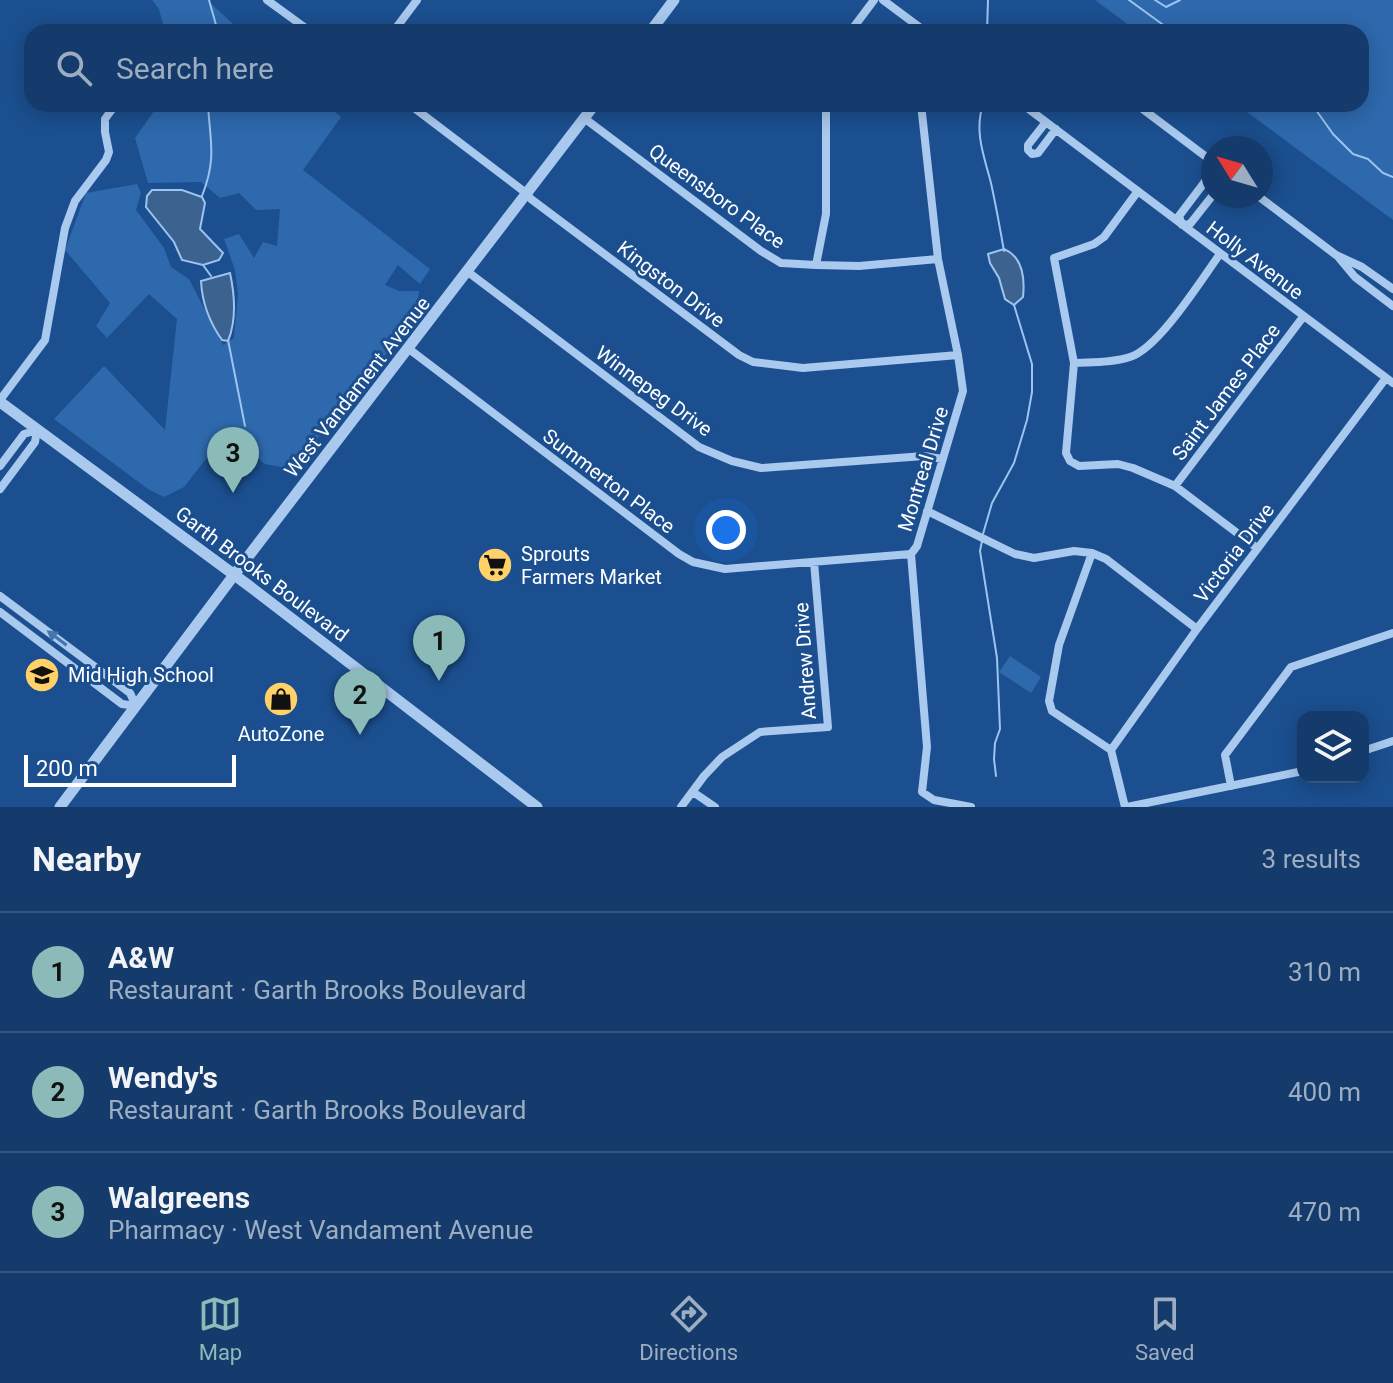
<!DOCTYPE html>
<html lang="en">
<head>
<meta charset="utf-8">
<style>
	body { margin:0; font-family:Roboto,sans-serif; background:#1d4271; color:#f1f3f6 }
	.controls { position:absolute; right:24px; bottom:24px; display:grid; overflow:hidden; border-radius:16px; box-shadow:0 4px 20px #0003 }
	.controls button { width:72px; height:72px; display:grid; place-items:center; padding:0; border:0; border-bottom:2px solid #33557e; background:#143b6b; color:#f1f3f6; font:40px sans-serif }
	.compass { position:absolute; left:1201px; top:136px; width:72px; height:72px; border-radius:50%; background:#143b6b; box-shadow:0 4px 20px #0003; rotate:307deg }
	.scale { position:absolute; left:24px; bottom:20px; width:212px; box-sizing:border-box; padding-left:8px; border:4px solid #fff; border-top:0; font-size:22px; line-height:28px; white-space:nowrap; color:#fff; -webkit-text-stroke:6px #1b4f8f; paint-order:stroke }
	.you { position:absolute; left:726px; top:530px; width:28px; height:28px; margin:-20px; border:6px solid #fff; border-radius:50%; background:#1a73e8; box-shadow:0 0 0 12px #1a73e833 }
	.badge { display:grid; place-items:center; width:52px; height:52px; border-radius:50%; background:#8bbbb9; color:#111; font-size:26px; font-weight:700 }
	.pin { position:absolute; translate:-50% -66px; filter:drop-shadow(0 2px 4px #0008) }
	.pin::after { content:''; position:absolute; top:42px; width:28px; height:24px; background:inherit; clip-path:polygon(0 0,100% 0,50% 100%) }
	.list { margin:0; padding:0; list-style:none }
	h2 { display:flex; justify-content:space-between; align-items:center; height:104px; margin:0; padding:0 32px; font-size:34px }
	h2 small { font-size:26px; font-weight:400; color:#9dadc1 }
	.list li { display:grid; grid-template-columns:52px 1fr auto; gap:24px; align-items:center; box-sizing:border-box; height:120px; padding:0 32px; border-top:2px solid #33557e }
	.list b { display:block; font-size:30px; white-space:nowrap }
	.list p { margin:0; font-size:26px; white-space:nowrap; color:#9dadc1 }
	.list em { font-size:26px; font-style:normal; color:#9dadc1 }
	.icon { flex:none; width:44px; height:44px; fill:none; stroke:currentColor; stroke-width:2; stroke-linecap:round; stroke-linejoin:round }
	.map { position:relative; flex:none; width:1393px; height:807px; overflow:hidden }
	.search { position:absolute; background:#143b6b; box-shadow:0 4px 20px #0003; left:24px; right:24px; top:24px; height:88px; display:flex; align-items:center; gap:20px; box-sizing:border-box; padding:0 28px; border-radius:24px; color:#9dadc1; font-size:30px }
	.sheet { height:464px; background:#143b6b }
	nav { display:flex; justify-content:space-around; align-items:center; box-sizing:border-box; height:112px; border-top:2px solid #33557e; background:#143b6b; font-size:22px; color:#9dadc1 }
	nav a { display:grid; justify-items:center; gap:4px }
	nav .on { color:#8bbbb9 }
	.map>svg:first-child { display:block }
	.green { fill:#2e69ad }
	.water { fill:#3c6290; stroke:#9cc4f0; stroke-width:2 }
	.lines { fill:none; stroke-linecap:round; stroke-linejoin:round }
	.stream { stroke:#9cc4f0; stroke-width:2 }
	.minor { stroke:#a9c9ee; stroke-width:8 }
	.tertiary { stroke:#a9c9ee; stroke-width:11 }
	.oneway { fill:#4674ac }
	.labels { text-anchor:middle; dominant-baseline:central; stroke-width:6; stroke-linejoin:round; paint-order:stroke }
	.street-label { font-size:20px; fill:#fff; stroke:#1b4f8f }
	.poi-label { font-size:20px; fill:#fff; stroke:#1b4f8f; text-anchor:start }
</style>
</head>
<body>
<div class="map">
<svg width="1393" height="807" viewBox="0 0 1393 807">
	<rect width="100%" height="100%" fill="#1b4f8f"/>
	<path class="green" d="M 152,0 L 207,0 L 242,32 L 165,32 L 159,9 Z
		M 1095,0 L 1393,0 L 1393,220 L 1236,104 L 1361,104 L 1361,32 L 1138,32 Z
		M 159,104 L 326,104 L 341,117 L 303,170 L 430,269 L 420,284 L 398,265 L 385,285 L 399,291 L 419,291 L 417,308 L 377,367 L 292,469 L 265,464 L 227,432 L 184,487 L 164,497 L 148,489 L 54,419 L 104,366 L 165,430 L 177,319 L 149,294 L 107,338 L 96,326 L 110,303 L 65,250 L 86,193 L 137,184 L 141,193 L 136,210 L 164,248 L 171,267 L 189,279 L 223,345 L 234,338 L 238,294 L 235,270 L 224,239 L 239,234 L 254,258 L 263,242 L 277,246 L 280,209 L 256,210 L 239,193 L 220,198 L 201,182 L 148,183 L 135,138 Z
		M 1010,656 L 1041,677 L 1031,693 L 999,672 Z"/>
	<path class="water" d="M 152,190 L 182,190 L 202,197 L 205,203 L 200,229 L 223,253 L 219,260 L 203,265 L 182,260 L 174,242 L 146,207 L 147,196 Z
		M 1004,249 C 1023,257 1025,278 1023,297 L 1014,305 L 1005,299 L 999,278 L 990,263 L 988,254 Z
		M 230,273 C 235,296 237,319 228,341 L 222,340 C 210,323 202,302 201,281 Z"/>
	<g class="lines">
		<path class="stream" d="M 209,0 L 218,32
			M 1129,0 L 1173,32
			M 1155,0 L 1166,7 L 1180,0
			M 987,32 L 988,0
			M 983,104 C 974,132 984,156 991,183 C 996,206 1000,228 1004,251
			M 1305,104 L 1316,110 L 1333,134 L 1353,154 L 1368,159 L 1383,173 L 1393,177
			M 202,196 C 217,158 210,142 208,104
			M 203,265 L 211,276
			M 228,340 L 245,426
			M 983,534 L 992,503 L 1014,463 L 1027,420 L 1032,392 L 1032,364 L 1014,305
			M 982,541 L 980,551 L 997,658 L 1000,729 L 995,743 L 994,759 L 996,776"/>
		<path class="minor" d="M 267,0 L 311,32
			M 883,0 L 926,32
			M 393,32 L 417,0
			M 850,32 L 874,0
			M 409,104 L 526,193 L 531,199 L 739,355 L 753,362 L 803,368 L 958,355
			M 921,104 L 938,259 L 958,355 L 963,391 L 917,546 L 911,554 L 927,747 L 922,792 L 934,800 L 971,807
			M 1022,104 L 1393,383
			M 1136,104 L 1213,162
			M 584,118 L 761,251 L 781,263 L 816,265 L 859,266 L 938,259
			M 1046,122 L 1028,145 L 1028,150 L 1032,154 L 1038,153 L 1056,129
			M 1213,171 L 1179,216 L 1182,225 L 1190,224 L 1213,195
			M 1138,191 L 1104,237 L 1094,244 L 1054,258 L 1074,363 L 1066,453 L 1070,461 L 1079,466 L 1118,464 L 1133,468 L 1175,486 L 1257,548
			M 1258,196 L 1336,255 L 1362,267 L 1393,289
			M 1339,258 L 1355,277 L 1393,306
			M 816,265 L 826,214 L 826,104
			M 468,272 L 699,447 L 732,461 L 761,468 L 924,456 L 943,459
			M 409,349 L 679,554 L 693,562 L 725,569 L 911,554
			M 1074,363 C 1092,362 1112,363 1130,357 C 1159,348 1201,280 1220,254
			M 0,400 L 45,340 L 65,228 L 75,201 L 106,160 L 109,152 L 105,132 L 105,119 L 116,104
			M 0,466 L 24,434 L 37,430 L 35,442 L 0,489
			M 1175,486 L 1303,317
			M 927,511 L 1015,554 L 1034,558 L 1074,551 L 1092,553 L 1106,559 L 1197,629
			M 1092,553 L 1059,645 L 1049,701 L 1052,711 L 1111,750 L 1125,807
			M 0,596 L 130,693 L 136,706
			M 0,612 L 122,704 L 136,706
			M 1111,750 L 1197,629 L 1386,378
			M 1363,751 L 1393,741
			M 1231,786 L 1225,755 L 1291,667 L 1393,633
			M 693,792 L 715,807
			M 681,807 L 704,776 L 722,757 L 760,732 L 828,727 L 814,562
			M 1127,807 L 1303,771"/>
		<path class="tertiary" d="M 650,32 L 674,0
			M 0,402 L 248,585 L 537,807
			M 60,807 L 234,575 L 595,104"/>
	</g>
	<defs><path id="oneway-solid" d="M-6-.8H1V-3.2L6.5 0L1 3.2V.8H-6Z" transform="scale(2)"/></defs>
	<use class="oneway" href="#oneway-solid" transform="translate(57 638) rotate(-143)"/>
	<defs>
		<g id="supermarket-disc" transform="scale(1.8)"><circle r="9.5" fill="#ffd166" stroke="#1b4f8f"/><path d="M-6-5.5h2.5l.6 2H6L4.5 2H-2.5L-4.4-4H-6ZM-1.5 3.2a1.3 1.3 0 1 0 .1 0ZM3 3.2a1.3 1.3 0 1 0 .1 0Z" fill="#111"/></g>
		<g id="school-disc" transform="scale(1.8)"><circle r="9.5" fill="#ffd166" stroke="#1b4f8f"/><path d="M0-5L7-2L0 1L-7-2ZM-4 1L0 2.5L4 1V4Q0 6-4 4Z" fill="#111"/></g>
		<g id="shop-disc" transform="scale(1.8)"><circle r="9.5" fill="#ffd166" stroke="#1b4f8f"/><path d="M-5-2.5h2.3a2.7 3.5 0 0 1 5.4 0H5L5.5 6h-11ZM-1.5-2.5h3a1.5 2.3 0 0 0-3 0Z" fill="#111"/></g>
	</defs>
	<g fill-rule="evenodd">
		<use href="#supermarket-disc" x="495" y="565"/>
		<use href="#school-disc" x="42" y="675"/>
		<use href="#shop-disc" x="281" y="699"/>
	</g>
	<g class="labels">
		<g class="street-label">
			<text transform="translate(717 196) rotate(36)">Queensboro Place</text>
			<text transform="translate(1255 260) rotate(37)">Holly Avenue</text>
			<text transform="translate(671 284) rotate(37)">Kingston Drive</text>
			<text transform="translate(357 387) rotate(-52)">West Vandament Avenue</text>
			<text transform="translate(654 391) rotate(36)">Winnepeg Drive</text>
			<text transform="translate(1226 392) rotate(-53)">Saint James Place</text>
			<text transform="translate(923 469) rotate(-73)">Montreal Drive</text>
			<text transform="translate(609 481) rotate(37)">Summerton Place</text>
			<text transform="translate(1234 553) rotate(-53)">Victoria Drive</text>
			<text transform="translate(262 574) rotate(37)">Garth Brooks Boulevard</text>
			<text transform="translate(805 661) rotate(-94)">Andrew Drive</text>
		</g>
		<g class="poi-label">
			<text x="521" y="554">Sprouts<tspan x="521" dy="23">Farmers Market</tspan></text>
			<text x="68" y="675">Mid High School</text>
			<text x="281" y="734" text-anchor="middle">AutoZone</text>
		</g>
	</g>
</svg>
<div class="controls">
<button><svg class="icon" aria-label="layers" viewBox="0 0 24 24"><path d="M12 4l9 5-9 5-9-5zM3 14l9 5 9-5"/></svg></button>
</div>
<svg class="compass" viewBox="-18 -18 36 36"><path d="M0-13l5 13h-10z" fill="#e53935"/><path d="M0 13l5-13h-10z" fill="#9dadc1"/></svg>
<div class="scale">200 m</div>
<div class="you"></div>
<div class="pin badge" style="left:439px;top:681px">1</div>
<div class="pin badge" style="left:360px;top:735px">2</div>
<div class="pin badge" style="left:233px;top:493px">3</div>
<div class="search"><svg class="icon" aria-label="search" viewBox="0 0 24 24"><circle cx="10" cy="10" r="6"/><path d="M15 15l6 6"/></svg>Search here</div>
</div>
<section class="sheet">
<h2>Nearby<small>3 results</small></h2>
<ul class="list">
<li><span class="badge">1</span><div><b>A&amp;W</b><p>Restaurant · Garth Brooks Boulevard</p></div><em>310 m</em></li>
<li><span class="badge">2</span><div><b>Wendy's</b><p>Restaurant · Garth Brooks Boulevard</p></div><em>400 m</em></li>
<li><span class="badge">3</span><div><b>Walgreens</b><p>Pharmacy · West Vandament Avenue</p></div><em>470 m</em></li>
</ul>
</section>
<nav>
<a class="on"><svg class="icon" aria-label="map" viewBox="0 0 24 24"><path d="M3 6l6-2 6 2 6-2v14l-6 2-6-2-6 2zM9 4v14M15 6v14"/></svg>Map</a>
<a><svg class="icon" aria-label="directions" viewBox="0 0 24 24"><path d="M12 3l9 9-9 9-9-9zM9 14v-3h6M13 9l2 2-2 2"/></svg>Directions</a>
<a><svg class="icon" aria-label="saved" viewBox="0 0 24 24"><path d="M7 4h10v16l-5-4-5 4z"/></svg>Saved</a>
</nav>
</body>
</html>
